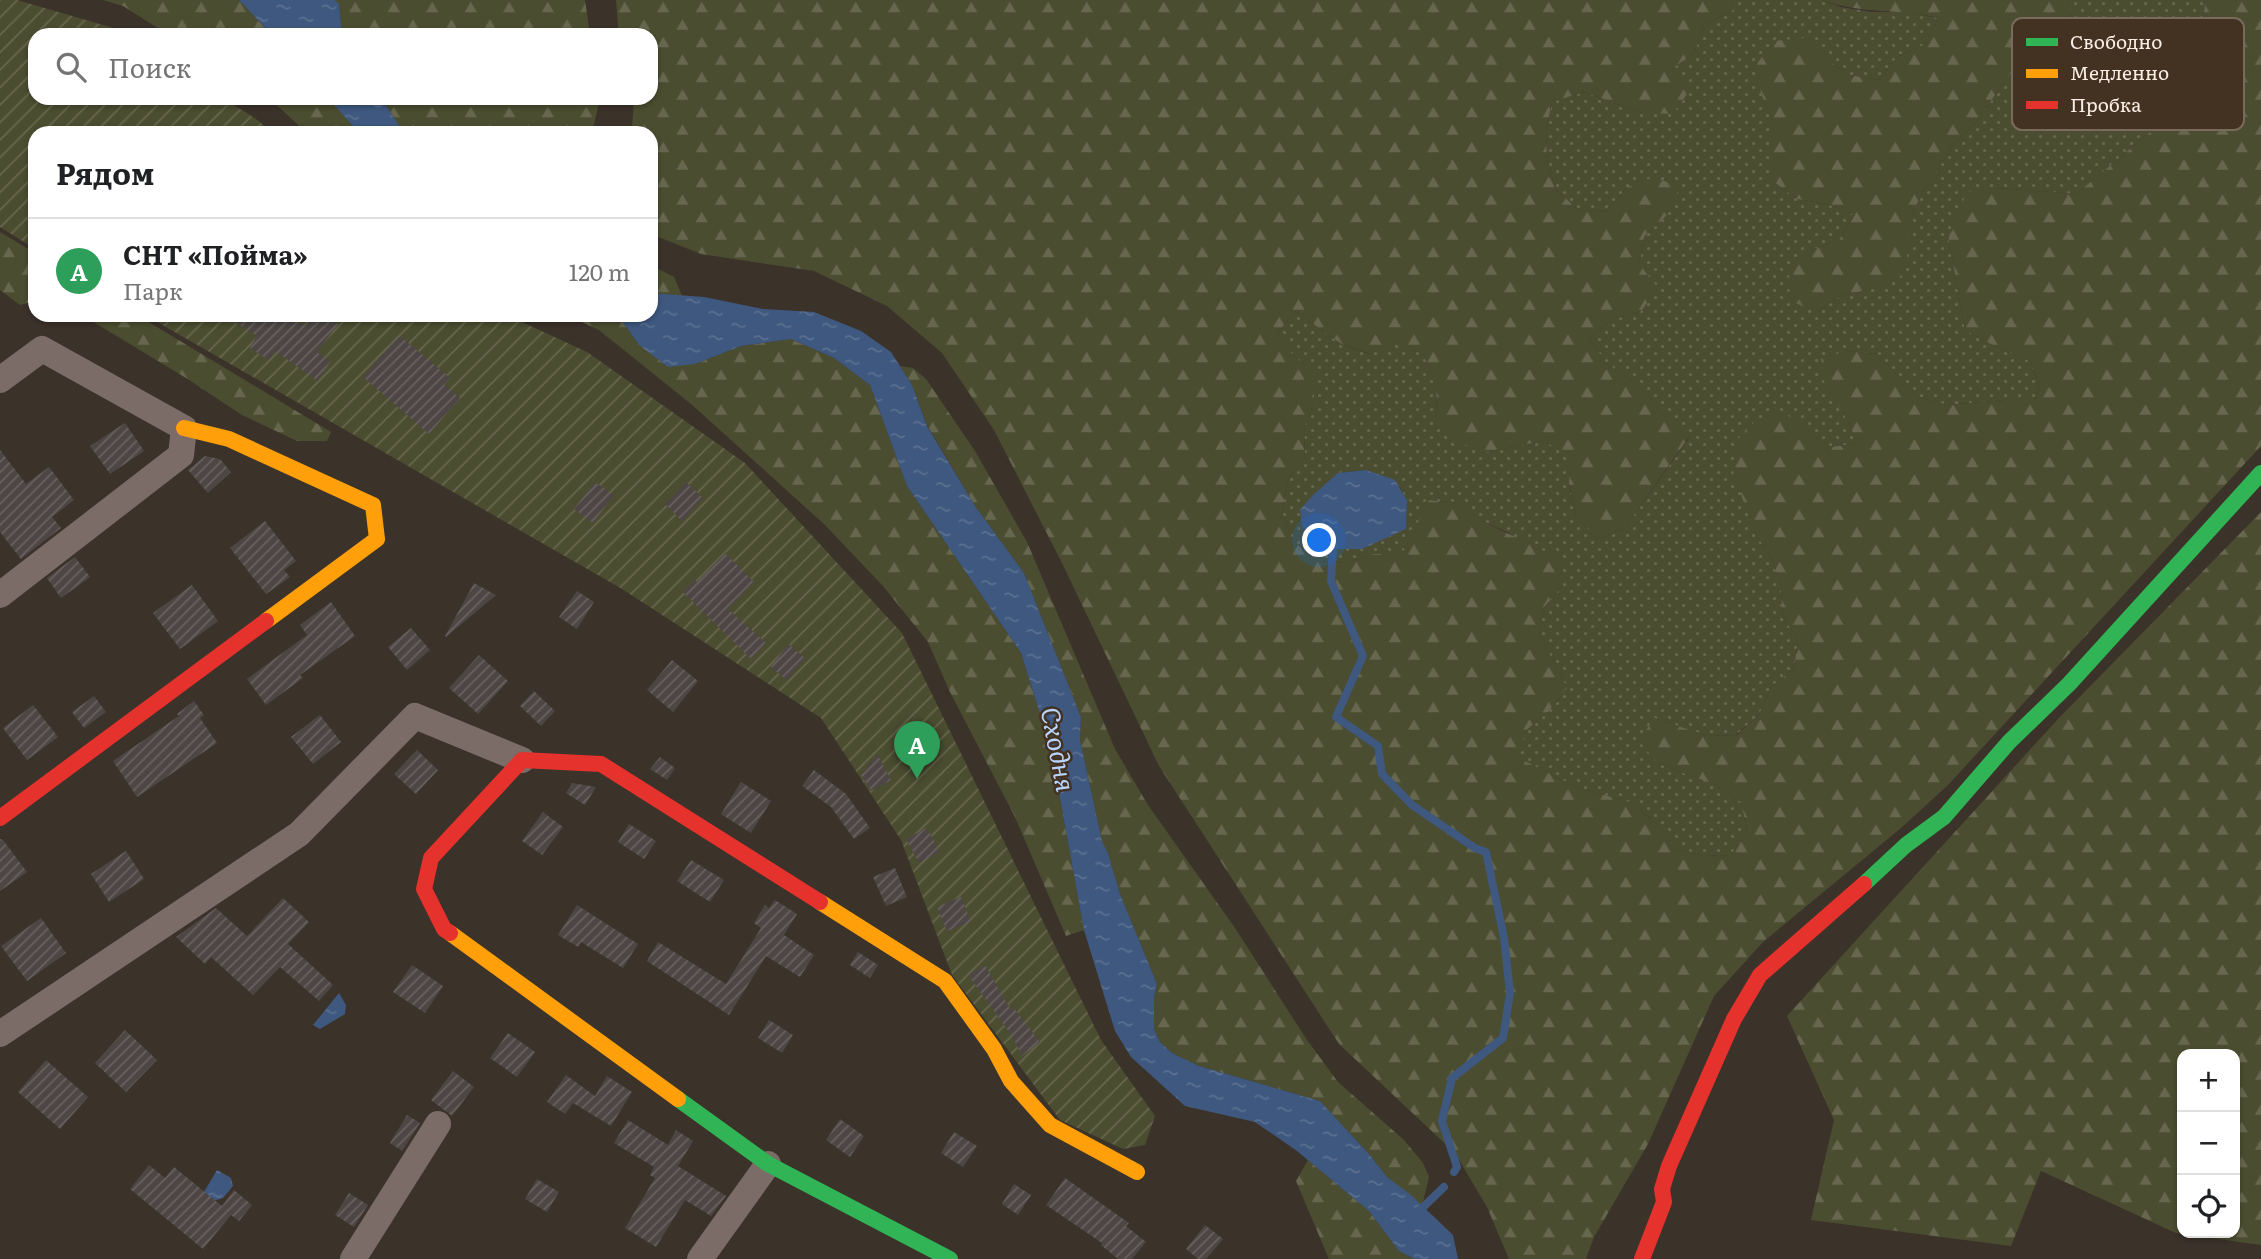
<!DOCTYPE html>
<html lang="ru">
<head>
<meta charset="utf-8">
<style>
	body { margin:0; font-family:Literata,serif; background:#f6f6f6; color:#202124 }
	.controls { position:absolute; right:21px; bottom:21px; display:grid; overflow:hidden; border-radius:14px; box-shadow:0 2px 5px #0004 }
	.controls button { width:63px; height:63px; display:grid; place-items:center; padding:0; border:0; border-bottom:2px solid #e0e0e0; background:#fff; color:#202124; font:35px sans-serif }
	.you { position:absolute; left:1320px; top:541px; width:24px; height:24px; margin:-18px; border:5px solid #fff; border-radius:50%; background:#1a73e8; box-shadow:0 0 0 10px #1a73e833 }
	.badge { display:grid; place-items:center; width:46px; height:46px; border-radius:50%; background:#b45309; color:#fff; font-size:23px; font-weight:700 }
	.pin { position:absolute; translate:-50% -58px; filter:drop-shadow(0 2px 4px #0008) }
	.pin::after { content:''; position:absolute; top:37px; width:24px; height:21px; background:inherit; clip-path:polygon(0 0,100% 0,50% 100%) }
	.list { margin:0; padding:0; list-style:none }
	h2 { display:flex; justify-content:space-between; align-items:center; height:91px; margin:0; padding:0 28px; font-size:30px }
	h2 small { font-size:23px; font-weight:400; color:#757577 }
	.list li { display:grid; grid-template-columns:46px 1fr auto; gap:21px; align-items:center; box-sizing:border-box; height:105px; padding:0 28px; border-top:2px solid #e0e0e0 }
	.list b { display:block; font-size:26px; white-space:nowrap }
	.list p { margin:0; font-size:23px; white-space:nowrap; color:#757577 }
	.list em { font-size:23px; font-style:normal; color:#757577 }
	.icon { flex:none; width:38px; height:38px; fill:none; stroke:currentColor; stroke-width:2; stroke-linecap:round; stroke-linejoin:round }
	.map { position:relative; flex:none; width:2261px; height:1259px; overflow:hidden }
	.search { position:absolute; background:#fff; box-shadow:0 2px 5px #0004; left:28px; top:28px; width:630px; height:77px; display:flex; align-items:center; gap:18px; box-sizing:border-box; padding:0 24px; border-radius:21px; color:#757577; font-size:26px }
	.panel { position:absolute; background:#fff; box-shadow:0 2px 5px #0004; left:28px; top:126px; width:630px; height:196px; border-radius:21px }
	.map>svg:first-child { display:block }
	.grass { fill:url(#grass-dots); fill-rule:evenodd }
	.forest { fill:url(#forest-firs); fill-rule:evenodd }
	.garden { fill:url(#garden-furrows) }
	.water { fill:url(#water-ripples) }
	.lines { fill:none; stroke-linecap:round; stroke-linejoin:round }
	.stream { stroke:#3e587f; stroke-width:8 }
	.building { fill:url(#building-hatch) }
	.street { stroke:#7b6c68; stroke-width:26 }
	.fast { stroke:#30b455; stroke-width:16 }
	.slow { stroke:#ff9f0a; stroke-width:16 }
	.jam { stroke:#e5322d; stroke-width:16 }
	.labels { text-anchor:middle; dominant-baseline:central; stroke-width:5; stroke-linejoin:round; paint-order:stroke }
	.water-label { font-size:26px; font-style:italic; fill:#b8d4fd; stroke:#433122 }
	.key { fill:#433122; stroke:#7a6a5c; stroke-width:2 }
	.key-label { font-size:19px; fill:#faeee5 }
</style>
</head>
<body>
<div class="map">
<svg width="2261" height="1259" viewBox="0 0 2261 1259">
	<defs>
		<pattern id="grass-dots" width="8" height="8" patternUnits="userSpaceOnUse" patternTransform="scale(1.75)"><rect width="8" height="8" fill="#4b4d30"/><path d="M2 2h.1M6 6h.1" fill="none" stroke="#66674e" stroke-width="1.8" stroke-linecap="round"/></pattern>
		<pattern id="forest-firs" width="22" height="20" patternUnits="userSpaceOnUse" patternTransform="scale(1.75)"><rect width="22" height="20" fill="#4b4d30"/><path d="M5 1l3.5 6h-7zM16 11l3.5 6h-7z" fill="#66674e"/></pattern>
		<pattern id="garden-furrows" width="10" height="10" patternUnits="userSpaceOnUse" patternTransform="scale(1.75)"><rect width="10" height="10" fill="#4b4d30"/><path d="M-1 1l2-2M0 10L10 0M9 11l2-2" fill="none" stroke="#66674e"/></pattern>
		<pattern id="water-ripples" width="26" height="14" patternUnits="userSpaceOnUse" patternTransform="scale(1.75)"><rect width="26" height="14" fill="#3e587f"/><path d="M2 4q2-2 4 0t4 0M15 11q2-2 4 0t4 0" fill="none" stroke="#5b7091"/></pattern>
		<pattern id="building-hatch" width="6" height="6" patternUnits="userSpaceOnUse" patternTransform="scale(1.75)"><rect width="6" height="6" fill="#4d4644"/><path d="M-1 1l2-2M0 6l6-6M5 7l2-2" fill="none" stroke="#68615f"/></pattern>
	</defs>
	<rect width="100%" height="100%" fill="#3b322a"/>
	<path class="grass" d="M 1732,0 L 1822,0 L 1841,7 L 1872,12 L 1905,12 L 1938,18 L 1924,45 L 1897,57 L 1879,80 L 1850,75 L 1825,59 L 1804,38 L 1761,94 L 1773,122 L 1773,181 L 1797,199 L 1827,204 L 1854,215 L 1839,240 L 1811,250 L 1818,312 L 1842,295 L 1872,289 L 1909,250 L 1909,220 L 1922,194 L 1955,143 L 1976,122 L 2010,74 L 2062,45 L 2072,16 L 2065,0 L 2205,0 L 2203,27 L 2179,108 L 2076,194 L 1996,188 L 1948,235 L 1965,330 L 2000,349 L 2030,361 L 2039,383 L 2035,400 L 2005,400 L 1947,405 L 1918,397 L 1877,354 L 1849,351 L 1822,358 L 1826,388 L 1844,414 L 1858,444 L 1829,447 L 1782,412 L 1754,532 L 1771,556 L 1781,586 L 1782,615 L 1798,640 L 1794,668 L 1771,687 L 1759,715 L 1736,735 L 1708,736 L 1654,718 L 1657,763 L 1716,785 L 1741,802 L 1747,830 L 1731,855 L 1703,856 L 1674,848 L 1657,824 L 1632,803 L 1574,786 L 1518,758 L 1525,731 L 1548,712 L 1567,688 L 1539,634 L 1544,607 L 1563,586 L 1509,533 L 1482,521 L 1459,503 L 1430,500 L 1402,554 L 1373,554 L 1346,563 L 1317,561 L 1293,541 L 1282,513 L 1287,481 L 1305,458 L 1304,430 L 1314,402 L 1314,374 L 1293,355 L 1277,334 L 1295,311 L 1343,345 L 1370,354 L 1397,341 L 1424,355 L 1436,386 L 1437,417 L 1483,453 L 1543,441 L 1571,454 L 1569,485 L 1576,516 L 1597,539 L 1624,529 L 1689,438 L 1667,420 L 1650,397 L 1629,379 L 1606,363 L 1589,338 L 1612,320 L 1641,311 L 1639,264 L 1644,237 L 1667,215 L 1627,187 L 1607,212 L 1577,209 L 1555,188 L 1547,160 L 1546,131 L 1552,102 L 1584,92 L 1642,113 L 1670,70 L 1694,53 L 1705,25 L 1733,10 ZM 1366,470 C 1405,484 1407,487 1406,529 L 1390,535 L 1319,538 L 1302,526 L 1338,473 Z"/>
	<path class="forest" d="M 103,0 L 239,0 L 272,35 L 169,35 L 123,6 Z
		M 335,0 L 585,0 L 590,35 L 342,35 L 339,5 Z
		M 616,0 L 1732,0 L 1733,10 L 1705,25 L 1694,53 L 1670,70 L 1689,91 L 1673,114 L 1642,113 L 1584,92 L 1552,102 L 1546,131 L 1547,160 L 1555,188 L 1577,209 L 1607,212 L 1627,187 L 1654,177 L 1680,187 L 1667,215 L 1644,237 L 1639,264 L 1658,288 L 1641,311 L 1612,320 L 1589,338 L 1606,363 L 1629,379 L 1650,397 L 1667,420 L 1689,437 L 1624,529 L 1597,539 L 1576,516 L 1569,484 L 1570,454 L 1543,441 L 1483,453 L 1455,440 L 1437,417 L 1436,386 L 1424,355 L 1397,341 L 1371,354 L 1343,345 L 1295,311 L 1277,334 L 1293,355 L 1314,374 L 1314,402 L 1304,430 L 1305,458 L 1287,481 L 1282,513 L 1293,541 L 1317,561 L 1346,563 L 1373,554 L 1402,554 L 1429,500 L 1459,503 L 1482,521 L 1561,559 L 1563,586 L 1544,607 L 1539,634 L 1567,688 L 1548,712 L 1525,731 L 1519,758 L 1574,786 L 1632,803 L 1657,824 L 1674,848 L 1703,856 L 1731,855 L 1747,830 L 1741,802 L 1716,785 L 1657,763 L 1639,741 L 1654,718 L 1708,736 L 1737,735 L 1759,715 L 1771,687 L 1794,668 L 1798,640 L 1782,615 L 1781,586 L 1771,556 L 1754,532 L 1733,471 L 1735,442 L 1756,420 L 1782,411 L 1829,447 L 1858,444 L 1844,414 L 1825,388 L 1821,358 L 1849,351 L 1877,354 L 1918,397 L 1947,405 L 2005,400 L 2035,400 L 2039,383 L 2030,361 L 2000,349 L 1965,330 L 1948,235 L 1967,192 L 1996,188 L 2076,194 L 2179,108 L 2203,27 L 2205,0 L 2261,0 L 2261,446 L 1948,785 L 1901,828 L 1763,942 L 1714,996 L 1648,1144 L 1594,1237 L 1586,1259 L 1509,1259 L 1487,1207 L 1455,1153 L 1339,1044 L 1159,766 L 1062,563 L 994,430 L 942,353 L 887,306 L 814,271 L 701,254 L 651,234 L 651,133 L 628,133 L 632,128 L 634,98 L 651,98 L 651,35 L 619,35 Z
		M 1822,0 L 2065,0 L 2072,16 L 2062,45 L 2010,74 L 1976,122 L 1955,143 L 1922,194 L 1909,220 L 1909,250 L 1900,277 L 1872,289 L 1842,295 L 1818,312 L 1790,301 L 1789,271 L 1811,250 L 1839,240 L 1854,215 L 1827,204 L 1797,199 L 1773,181 L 1773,122 L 1761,94 L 1757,64 L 1774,41 L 1804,38 L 1825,59 L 1850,75 L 1879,80 L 1897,57 L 1924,45 L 1938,18 C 1898,8 1863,15 1822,0 Z
		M 269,98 L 328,98 L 359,133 L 307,133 Z
		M 381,98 L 600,98 L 592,133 L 404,133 Z
		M 0,232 L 35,253 L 35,301 L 20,305 L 0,290 Z
		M 651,265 L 674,277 L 682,296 L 651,293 Z
		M 82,315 L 137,315 L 331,432 L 327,441 L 297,441 L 242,415 L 186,378 Z
		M 566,315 L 614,315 L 620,318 L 639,345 L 695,364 L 741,346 L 791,339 L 834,358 L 870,385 L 907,486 L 1021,653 L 1051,749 L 1084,930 L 1066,936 L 1015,817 L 950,692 L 928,642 L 883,586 L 824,524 L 691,404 L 599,330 Z
		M 900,366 L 913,368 L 926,379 L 975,451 L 1027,542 L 1115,749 L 1148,805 L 1235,928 L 1307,1040 L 1338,1082 L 1404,1140 L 1423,1163 L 1429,1177 L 1422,1206 L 1387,1177 L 1369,1154 L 1320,1101 L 1199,1066 L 1172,1053 L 1160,1042 L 1154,1029 L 1154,998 L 1157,984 L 1120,894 L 1108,853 L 1102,841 L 1080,740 L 1081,717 L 1024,573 L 975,506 L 927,425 L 912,385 Z
		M 2261,512 L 2261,1245 L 2176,1233 L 2041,1171 L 2011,1246 L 1811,1220 L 1834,1120 L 1787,1016 L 2058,719 ZM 2182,1054 L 2235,1054 L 2235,1233 L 2182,1233 Z
		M 1308,1160 L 1369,1211 L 1399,1251 L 1414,1259 L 1329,1259 L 1296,1181 Z"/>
	<path class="garden" d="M 0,0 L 17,0 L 110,27 L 122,35 L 35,35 L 35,98 L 223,98 L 256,119 L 273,133 L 35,133 L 35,249 L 0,227 Z
		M 145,315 L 507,315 L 587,352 L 745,463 L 902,633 L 1101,1040 L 1155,1116 L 1145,1145 L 1123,1149 L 1060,1120 L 952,975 L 901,840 L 821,718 L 622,589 Z"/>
	<path class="water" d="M 239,0 L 335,0 L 339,4 L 342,35 L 272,35 Z
		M 328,98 L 381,98 L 404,133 L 359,133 Z
		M 651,293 L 704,297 L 763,309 L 814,312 L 861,331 L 891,352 L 912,385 L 927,426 L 975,506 L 1024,573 L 1081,717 L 1080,740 L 1102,841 L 1108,853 L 1120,894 L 1157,984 L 1154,998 L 1154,1029 L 1160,1042 L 1172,1053 L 1199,1066 L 1320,1101 L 1369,1154 L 1387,1177 L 1411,1195 L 1453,1235 L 1458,1259 L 1414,1259 L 1399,1251 L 1369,1211 L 1297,1151 L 1255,1122 L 1185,1106 L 1131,1057 L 1115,1031 L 1084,930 L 1051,749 L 1021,653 L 907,486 L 870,385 L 834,358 L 791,339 L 741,346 L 695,364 L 668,367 L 639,345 L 620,318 L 614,315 L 651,315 Z
		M 1366,470 L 1395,480 L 1407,500 L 1406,529 L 1362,549 L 1333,549 L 1302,527 L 1300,510 L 1313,495 L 1338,473 Z
		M 339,993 L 346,1005 L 345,1014 L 320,1029 L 313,1025 Z
		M 217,1170 L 231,1178 L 233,1186 L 223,1198 L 213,1201 L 204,1192 Z"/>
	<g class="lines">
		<path class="stream" d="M 1333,549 L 1331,581 L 1363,656 L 1336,717 L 1378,746 L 1382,774 L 1412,805 L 1475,848 L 1486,852 L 1504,938 L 1510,993 L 1503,1038 L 1452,1078 L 1442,1121 L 1457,1167 L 1454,1172
			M 1416,1214 L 1444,1187"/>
	</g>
	<path class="building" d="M 224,315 L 287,315 L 305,326 L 313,315 L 325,315 L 338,324 L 317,352 L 330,362 L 318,381 L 275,351 L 269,360 L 250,348 L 257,336 Z
		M 399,335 L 450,378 L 444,385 L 460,398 L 429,434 L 363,377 Z
		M 125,423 L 144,451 L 110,474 L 90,446 Z
		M 0,450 L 26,484 L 49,467 L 74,500 L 52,517 L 61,528 L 21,559 L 0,532 Z
		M 205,456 L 220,459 L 231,472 L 208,493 L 188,470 Z
		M 595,482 L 614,495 L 593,523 L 574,509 Z
		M 686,482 L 703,498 L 682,521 L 665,504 Z
		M 265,521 L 296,561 L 284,570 L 290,577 L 266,594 L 230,548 Z
		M 725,553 L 754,582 L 728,609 L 766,643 L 751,659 L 683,592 L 695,579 L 697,582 Z
		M 75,557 L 90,577 L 61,598 L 47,578 Z
		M 474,583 L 496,595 L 446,637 L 445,636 Z
		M 192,585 L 218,621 L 180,649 L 153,613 Z
		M 577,591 L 594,602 L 577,629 L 559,617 Z
		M 331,602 L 355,636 L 300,675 L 303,678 L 266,705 L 247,679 L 307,635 L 300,625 Z
		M 411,628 L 430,650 L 407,670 L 388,647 Z
		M 788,644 L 805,658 L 787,680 L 771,667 Z
		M 479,655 L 508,681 L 478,714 L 449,688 Z
		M 672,660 L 698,681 L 673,712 L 647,690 Z
		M 534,691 L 555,711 L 541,726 L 520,706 Z
		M 94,696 L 106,712 L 84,728 L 72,712 Z
		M 194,701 L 204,715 L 200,718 L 217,743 L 137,797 L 113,761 L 179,716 L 177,714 Z
		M 33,705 L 58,737 L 27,760 L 3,728 Z
		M 320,715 L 341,742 L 313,764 L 291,737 Z
		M 417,750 L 438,770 L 416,794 L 394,774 Z
		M 877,754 L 891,780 L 871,791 L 861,775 Z
		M 660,757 L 675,768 L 667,780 L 650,769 Z
		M 814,770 L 846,794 L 870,828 L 854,839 L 831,807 L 802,786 Z
		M 741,782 L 771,801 L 751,833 L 721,814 Z
		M 572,783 L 596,787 L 585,805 L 566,793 Z
		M 543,812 L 563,827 L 542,855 L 522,841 Z
		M 629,824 L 656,841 L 644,859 L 618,842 Z
		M 927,828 L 940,852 L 919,863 L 906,839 Z
		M 0,839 L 3,840 L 27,872 L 0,891 Z
		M 126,851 L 144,879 L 109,902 L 91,874 Z
		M 691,860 L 724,880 L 710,902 L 677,881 Z
		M 895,868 L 907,897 L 886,906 L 873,877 Z
		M 961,897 L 971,922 L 947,931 L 937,907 Z
		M 283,898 L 309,922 L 288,944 L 333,985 L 319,1001 L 280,967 L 253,995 L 211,957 L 205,964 L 176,937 L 216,908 L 247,936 Z
		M 775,900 L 797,914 L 784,935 L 814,955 L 800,977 L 766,956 L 729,1015 L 647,961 L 658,942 L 726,984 L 761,928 L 754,923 L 765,905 L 769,908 Z
		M 577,905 L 638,944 L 623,968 L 581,942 L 578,947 L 558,935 Z
		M 41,918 L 66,953 L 27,981 L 1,946 Z
		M 858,952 L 878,965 L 870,978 L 850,965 Z
		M 412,965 L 443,986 L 425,1013 L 393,992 Z
		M 985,965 L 1010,1009 L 1013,1007 L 1040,1042 L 1022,1056 L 1012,1036 L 968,975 Z
		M 769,1020 L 793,1035 L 782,1053 L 758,1038 Z
		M 125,1030 L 157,1060 L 126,1092 L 95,1063 Z
		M 508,1033 L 535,1052 L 517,1077 L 490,1058 Z
		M 46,1060 L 88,1097 L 60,1129 L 18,1092 Z
		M 453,1071 L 474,1087 L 452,1116 L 431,1100 Z
		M 566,1075 L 595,1096 L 607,1076 L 632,1092 L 611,1126 L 573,1103 L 565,1114 L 547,1102 Z
		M 407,1115 L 420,1123 L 402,1151 L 390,1143 Z
		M 840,1119 L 864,1136 L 850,1157 L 826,1140 Z
		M 628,1120 L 668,1145 L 676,1130 L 693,1141 L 678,1166 L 726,1196 L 711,1216 L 685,1200 L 656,1247 L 625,1228 L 655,1178 L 650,1175 L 654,1167 L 614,1143 Z
		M 954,1132 L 977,1146 L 963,1167 L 941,1153 Z
		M 149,1165 L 165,1178 L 174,1167 L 222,1206 L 234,1190 L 252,1205 L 239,1221 L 231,1215 L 203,1249 L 130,1189 Z
		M 1065,1178 L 1129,1223 L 1126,1226 L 1146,1242 L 1132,1259 L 1118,1259 L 1101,1245 L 1102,1243 L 1046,1205 Z
		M 537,1179 L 559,1192 L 547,1212 L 525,1199 Z
		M 1014,1184 L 1031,1195 L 1018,1215 L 1002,1204 Z
		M 349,1193 L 368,1205 L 354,1227 L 335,1215 Z
		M 1205,1225 L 1223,1239 L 1206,1259 L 1198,1259 L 1186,1249 Z"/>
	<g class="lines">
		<path class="street" d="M 0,380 L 42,349 L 184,428 L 181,455 L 0,595
			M 0,1034 L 299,834 L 415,716 L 522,760
			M 353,1259 L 438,1124
			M 700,1259 L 768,1164"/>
		<path class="fast" d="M 1864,884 L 1906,845 L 1944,817 L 2009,742 L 2069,684 L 2261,473
			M 678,1099 L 768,1164 L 950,1259"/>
		<path class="slow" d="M 184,428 L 229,439 L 373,505 L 377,539 L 266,621
			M 820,902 L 945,981 L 994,1049 L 1011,1081 L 1050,1125 L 1137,1172
			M 450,933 L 678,1099"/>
		<path class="jam" d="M 0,818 L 266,621
			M 450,933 L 444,929 L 424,889 L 431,858 L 522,760 L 601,764 L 820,902
			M 1642,1259 L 1664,1202 L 1662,1189 L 1669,1166 L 1734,1019 L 1760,975 L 1864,884"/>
	</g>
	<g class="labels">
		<g class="water-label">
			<text transform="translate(1060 749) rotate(79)">Сходня</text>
		</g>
	</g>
	<rect x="2012" y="18" width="232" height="112" rx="10" class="key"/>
	<rect x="2026" y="38" width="32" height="8" fill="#30b455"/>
	<rect x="2026" y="69" width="32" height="9" fill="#ff9f0a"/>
	<rect x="2026" y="101" width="32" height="8" fill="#e5322d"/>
	<g class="key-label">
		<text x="2070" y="49">Свободно</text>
		<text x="2070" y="80">Медленно</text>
		<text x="2070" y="112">Пробка</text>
	</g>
</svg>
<div class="controls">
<button>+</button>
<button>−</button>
<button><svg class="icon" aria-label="locate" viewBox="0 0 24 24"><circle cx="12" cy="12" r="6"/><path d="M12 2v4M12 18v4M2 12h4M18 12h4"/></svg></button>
</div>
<div class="you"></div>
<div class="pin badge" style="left:917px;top:779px;background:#2e9e5b">A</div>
<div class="search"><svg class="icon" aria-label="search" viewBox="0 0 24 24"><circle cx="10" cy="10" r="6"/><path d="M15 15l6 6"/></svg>Поиск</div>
<section class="panel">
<h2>Рядом<small></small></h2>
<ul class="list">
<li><span class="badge" style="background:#2e9e5b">A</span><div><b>СНТ «Пойма»</b><p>Парк</p></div><em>120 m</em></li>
</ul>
</section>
</div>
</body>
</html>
